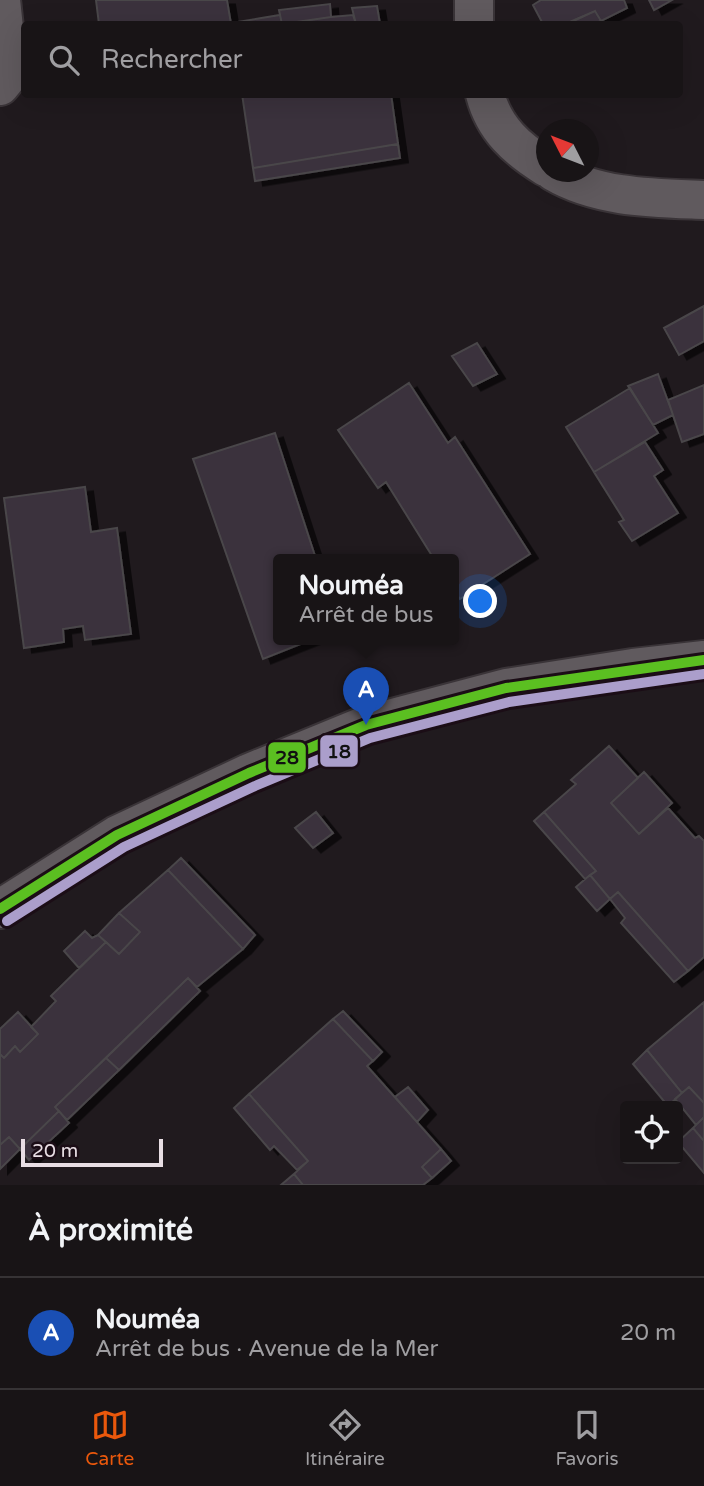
<!DOCTYPE html>
<html lang="fr">
<head>
<meta charset="utf-8">
<style>
	body { margin:0; font-family:"Varela Round",sans-serif; background:#211d1f; color:#f1f3f6 }
	.controls { position:absolute; right:21px; bottom:21px; display:grid; overflow:hidden; border-radius:7px; box-shadow:0 7px 28px #0002 }
	.controls button { width:63px; height:63px; display:grid; place-items:center; padding:0; border:0; border-bottom:2px solid #363335; background:#181416; color:#f1f3f6; font:35px sans-serif }
	.compass { position:absolute; left:536px; top:119px; width:63px; height:63px; border-radius:50%; background:#181416; box-shadow:0 7px 28px #0002; rotate:312deg }
	.scale { position:absolute; left:21px; bottom:18px; width:142px; box-sizing:border-box; padding-left:7px; border:4px solid #e8dee4; border-top:0; font-size:19px; line-height:24px; white-space:nowrap; color:#e8dee4; -webkit-text-stroke:5px #1b0d16; paint-order:stroke }
	.you { position:absolute; left:481px; top:602px; width:24px; height:24px; margin:-18px; border:5px solid #fff; border-radius:50%; background:#1a73e8; box-shadow:0 0 0 10px #1a73e833 }
	.badge { display:grid; place-items:center; width:46px; height:46px; border-radius:50%; background:#ea580c; color:#fff; font-size:23px; font-weight:700 }
	.pin { position:absolute; translate:-50% -58px; filter:drop-shadow(0 2px 4px #0008) }
	.pin::after { content:''; position:absolute; top:37px; width:24px; height:21px; background:inherit; clip-path:polygon(0 0,100% 0,50% 100%) }
	.popup { position:absolute; left:273px; top:554px; width:186px; height:91px; box-sizing:border-box; display:grid; place-content:center; border-radius:7px; background:#181416; filter:drop-shadow(0 2px 5px #0005); font-size:23px; white-space:nowrap; color:#9f9ea1 }
	.popup b { font-size:26px; color:#f1f3f6 }
	.popup::after { content:''; position:absolute; left:50%; top:100%; margin-left:-14px; border:14px solid transparent; border-top-color:#181416 }
	.list { margin:0; padding:0; list-style:none }
	h2 { display:flex; justify-content:space-between; align-items:center; height:91px; margin:0; padding:0 28px; font-size:30px }
	h2 small { font-size:23px; font-weight:400; color:#9f9ea1 }
	.list li { display:grid; grid-template-columns:46px 1fr auto; gap:21px; align-items:center; box-sizing:border-box; height:112px; padding:0 28px; border-top:2px solid #363335 }
	.list b { display:block; font-size:26px; white-space:nowrap }
	.list p { margin:0; font-size:23px; white-space:nowrap; color:#9f9ea1 }
	.list em { font-size:23px; font-style:normal; color:#9f9ea1 }
	.icon { flex:none; width:38px; height:38px; fill:none; stroke:currentColor; stroke-width:2; stroke-linecap:round; stroke-linejoin:round }
	.map { position:relative; flex:none; width:704px; height:1185px; overflow:hidden }
	.search { position:absolute; background:#181416; box-shadow:0 7px 28px #0002; left:21px; right:21px; top:21px; height:77px; display:flex; align-items:center; gap:18px; box-sizing:border-box; padding:0 24px; border-radius:7px; color:#9f9ea1; font-size:26px }
	.sheet { height:203px; background:#181416 }
	nav { display:flex; justify-content:space-around; align-items:center; box-sizing:border-box; height:98px; border-top:2px solid #363335; background:#181416; font-size:19px; color:#9f9ea1 }
	nav a { display:grid; justify-items:center; gap:4px }
	nav .on { color:#ea580c }
	.map>svg:first-child { display:block }
	.building { fill:#3a313c; stroke:#4a464a; stroke-width:2; filter:url(#shadow) }
	.lines { fill:none; stroke-linecap:round; stroke-linejoin:round }
	.minor-casing { stroke:#3a3438; stroke-width:42 }
	.tertiary-casing { stroke:#3a3438; stroke-width:42 }
	.minor { stroke:#605a5e; stroke-width:38 }
	.tertiary { stroke:#605a5e; stroke-width:38 }
	.bus-1-casing { stroke:#1b0d16; stroke-width:16 }
	.bus-2-casing { stroke:#1b0d16; stroke-width:16 }
	.bus-1 { stroke:#5bbf21; stroke-width:10 }
	.bus-2 { stroke:#ab9ecb; stroke-width:10 }
	.line-badge { stroke:#1b0d16; stroke-width:2.5 }
	.pale-badge-label { font-size:19px; text-anchor:middle; font-weight:bold; fill:#111 }
</style>
</head>
<body>
<div class="map">
<svg width="704" height="1185" viewBox="0 0 704 1185">
	<defs>
		<filter id="shadow"><feDropShadow dx="8" dy="4.5" stdDeviation="0" flood-color="#0009"/></filter>
	</defs>
	<rect width="100%" height="100%" fill="#201a1e"/>
	<path class="building" d="M 96,0 L 227,0 L 231,24 L 99,24 Z
		M 541,0 L 624,0 L 627,8 L 601,21 L 595,11 L 565,24 L 543,24 L 533,5 Z
		M 649,0 L 672,0 L 654,10 Z
		M 330,4 L 331,17 L 282,24 L 279,10 Z
		M 377,6 L 380,24 L 356,24 L 352,8 Z
		M 595,11 L 601,21 L 593,24 L 567,24 Z
		M 280,15 L 282,24 L 231,24 L 231,23 Z
		M 353,15 L 356,24 L 283,24 L 331,17 Z
		M 242,94 L 391,94 L 398,144 L 253,168 Z
		M 398,144 L 400,158 L 255,181 L 253,168 Z
		M 704,306 L 704,341 L 679,355 L 664,328 Z
		M 477,343 L 497,374 L 473,386 L 452,356 Z
		M 658,374 L 673,415 L 653,425 L 628,386 Z
		M 409,383 L 448,443 L 455,437 L 530,554 L 460,599 L 453,589 L 453,559 L 434,559 L 386,482 L 378,488 L 338,430 Z
		M 704,385 L 704,434 L 682,442 L 668,400 Z
		M 630,388 L 658,433 L 594,472 L 566,427 Z
		M 275,433 L 316,559 L 278,559 L 278,639 L 313,639 L 263,659 L 193,459 Z
		M 645,442 L 663,470 L 654,476 L 678,513 L 632,541 L 619,522 L 624,520 L 594,472 Z
		M 85,487 L 91,532 L 117,528 L 131,634 L 85,640 L 83,626 L 63,629 L 64,642 L 24,648 L 4,498 Z
		M 609,746 L 638,778 L 611,803 L 639,834 L 668,808 L 695,838 L 699,836 L 704,841 L 704,957 L 688,971 L 618,892 L 610,899 L 590,875 L 596,871 L 544,812 L 576,784 L 571,780 Z
		M 644,772 L 672,803 L 639,834 L 611,803 Z
		M 316,812 L 333,833 L 313,848 L 295,828 Z
		M 544,812 L 596,871 L 585,879 L 534,821 Z
		M 181,858 L 255,935 L 243,949 L 168,870 Z
		M 168,870 L 243,949 L 197,987 L 188,978 L 55,1107 L 59,1111 L 20,1149 L 9,1137 L 0,1145 L 0,1054 L 4,1058 L 15,1046 L 20,1052 L 38,1034 L 31,1027 L 56,1001 L 51,996 L 106,942 L 119,954 L 140,932 L 119,913 Z
		M 590,875 L 610,899 L 597,911 L 576,887 Z
		M 618,892 L 688,971 L 674,982 L 621,923 L 625,918 L 610,899 Z
		M 119,913 L 140,932 L 119,954 L 98,935 Z
		M 85,931 L 92,938 L 98,935 L 106,942 L 79,968 L 64,951 Z
		M 188,978 L 200,991 L 119,1070 L 106,1058 Z
		M 704,1002 L 704,1103 L 689,1087 L 682,1093 L 647,1050 Z
		M 343,1011 L 382,1052 L 373,1061 L 333,1019 Z
		M 18,1012 L 38,1034 L 20,1052 L 15,1046 L 4,1058 L 0,1054 L 0,1029 Z
		M 333,1019 L 373,1061 L 367,1066 L 441,1149 L 422,1167 L 432,1178 L 423,1185 L 303,1185 L 294,1174 L 308,1161 L 249,1094 Z
		M 647,1050 L 682,1093 L 668,1106 L 633,1064 Z
		M 106,1058 L 119,1070 L 67,1120 L 55,1107 Z
		M 408,1087 L 428,1110 L 417,1122 L 395,1097 Z
		M 689,1087 L 704,1103 L 704,1117 L 696,1125 L 675,1099 Z
		M 249,1094 L 308,1161 L 297,1170 L 274,1146 L 270,1150 L 234,1108 Z
		M 59,1111 L 69,1123 L 29,1160 L 20,1149 Z
		M 704,1117 L 704,1141 L 693,1128 Z
		M 693,1128 L 704,1141 L 704,1173 L 678,1142 Z
		M 9,1137 L 20,1149 L 0,1169 L 0,1145 Z
		M 441,1149 L 451,1161 L 432,1178 L 422,1167 Z
		M 294,1174 L 303,1185 L 281,1185 Z"/>
	<g class="lines">
		<g class="minor-casing">
			<path id="minor" d="M 474,0 L 474,24
				M 0,86 L 9,75 L 1,0
				M 485,94 C 494,129 517,149 546,167
				M 554,172 C 598,198 654,198 704,200"/>
		</g>
		<g class="tertiary-casing">
			<path id="tertiary" d="M 0,909 L 117,835 L 249,773 L 366,725 L 506,688 L 633,668 L 704,660"/>
		</g>
		<use href="#minor" class="minor"/>
		<use href="#tertiary" class="tertiary"/>
		<g class="bus-1-casing">
			<path id="bus-1" d="M 0,909 L 117,835 L 249,773 L 366,725 L 506,688 L 704,660"/>
		</g>
		<g class="bus-2-casing">
			<path id="bus-2" d="M 7,921 L 124,847 L 255,786 L 370,738 L 509,702 L 704,674"/>
		</g>
		<use href="#bus-1" class="bus-1"/>
		<use href="#bus-2" class="bus-2"/>
	</g>
	<g class="line-badge">
		<rect x="319" y="734" width="40" height="34" rx="7" fill="#ab9ecb"/>
		<rect x="267" y="741" width="40" height="33" rx="7" fill="#5bbf21"/>
	</g>
	<g class="pale-badge-label">
		<text x="339" y="758">18</text>
		<text x="287" y="764">28</text>
	</g>
</svg>
<div class="controls">
<button><svg class="icon" aria-label="locate" viewBox="0 0 24 24"><circle cx="12" cy="12" r="6"/><path d="M12 2v4M12 18v4M2 12h4M18 12h4"/></svg></button>
</div>
<svg class="compass" viewBox="-18 -18 36 36"><path d="M0-13l5 13h-10z" fill="#e53935"/><path d="M0 13l5-13h-10z" fill="#9f9ea1"/></svg>
<div class="scale">20 m</div>
<div class="you"></div>
<div class="pin badge" style="left:366px;top:725px;background:#1a4fb4">A</div>
<div class="popup"><b>Nouméa</b>Arrêt de bus</div>
<div class="search"><svg class="icon" aria-label="search" viewBox="0 0 24 24"><circle cx="10" cy="10" r="6"/><path d="M15 15l6 6"/></svg>Rechercher</div>
</div>
<section class="sheet">
<h2>À proximité<small></small></h2>
<ul class="list">
<li><span class="badge" style="background:#1a4fb4">A</span><div><b>Nouméa</b><p>Arrêt de bus · Avenue de la Mer</p></div><em>20 m</em></li>
</ul>
</section>
<nav>
<a class="on"><svg class="icon" aria-label="map" viewBox="0 0 24 24"><path d="M3 6l6-2 6 2 6-2v14l-6 2-6-2-6 2zM9 4v14M15 6v14"/></svg>Carte</a>
<a><svg class="icon" aria-label="directions" viewBox="0 0 24 24"><path d="M12 3l9 9-9 9-9-9zM9 14v-3h6M13 9l2 2-2 2"/></svg>Itinéraire</a>
<a><svg class="icon" aria-label="saved" viewBox="0 0 24 24"><path d="M7 4h10v16l-5-4-5 4z"/></svg>Favoris</a>
</nav>
</body>
</html>
